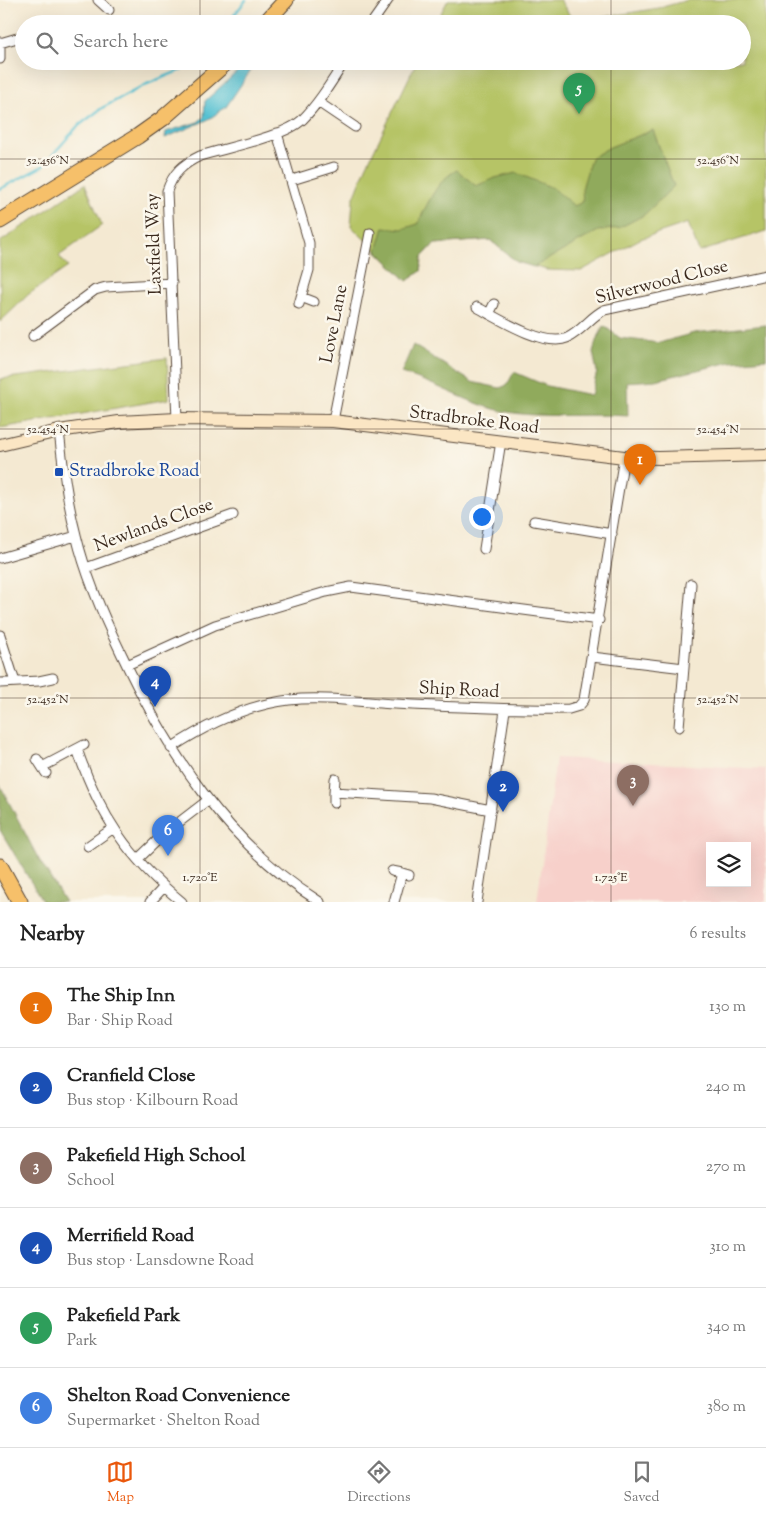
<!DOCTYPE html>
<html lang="en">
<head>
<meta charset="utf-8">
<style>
	body { margin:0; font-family:"Sorts Mill Goudy",serif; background:#f2f2f2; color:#222 }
	.controls { position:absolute; right:15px; bottom:15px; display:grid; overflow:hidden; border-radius:0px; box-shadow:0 5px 20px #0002 }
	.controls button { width:45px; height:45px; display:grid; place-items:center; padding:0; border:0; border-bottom:1px solid #e0e0e0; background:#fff; color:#222; font:25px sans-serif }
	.you { position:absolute; left:481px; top:516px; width:18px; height:18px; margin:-12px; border:4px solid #fff; border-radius:50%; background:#1a73e8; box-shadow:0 0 0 8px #1a73e833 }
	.badge { display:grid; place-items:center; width:32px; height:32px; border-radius:50%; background:#ea580c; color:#fff; font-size:16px; font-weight:700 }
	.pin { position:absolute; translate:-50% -41px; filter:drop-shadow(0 1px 2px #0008) }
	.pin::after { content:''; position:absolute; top:26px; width:18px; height:15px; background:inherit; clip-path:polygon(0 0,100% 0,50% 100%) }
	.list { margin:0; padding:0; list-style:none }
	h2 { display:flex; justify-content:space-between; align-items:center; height:65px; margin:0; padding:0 20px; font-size:21px }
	h2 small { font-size:16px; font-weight:400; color:#767676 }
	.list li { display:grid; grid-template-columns:32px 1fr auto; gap:15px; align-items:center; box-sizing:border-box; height:80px; padding:0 20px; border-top:1px solid #e0e0e0 }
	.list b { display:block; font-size:19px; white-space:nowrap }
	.list p { margin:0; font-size:16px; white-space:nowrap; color:#767676 }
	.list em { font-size:16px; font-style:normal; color:#767676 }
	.icon { flex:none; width:28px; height:28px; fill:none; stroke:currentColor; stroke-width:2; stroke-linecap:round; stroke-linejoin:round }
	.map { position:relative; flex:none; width:766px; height:902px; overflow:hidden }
	.search { position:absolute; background:#fff; box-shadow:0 5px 20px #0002; left:15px; right:15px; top:15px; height:55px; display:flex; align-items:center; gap:12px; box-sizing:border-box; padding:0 18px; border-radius:28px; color:#767676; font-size:19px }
	.sheet { height:545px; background:#fff }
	nav { display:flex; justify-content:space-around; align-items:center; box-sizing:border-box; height:70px; border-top:1px solid #e0e0e0; background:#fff; font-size:14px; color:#767676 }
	nav a { display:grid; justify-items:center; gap:2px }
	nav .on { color:#ea580c }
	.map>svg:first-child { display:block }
	.built { fill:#f7d0ca; fill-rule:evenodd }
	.green { fill:#b6c466; stroke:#787742 }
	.forest { fill:#90aa5b; stroke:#666a3c }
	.water { fill:#57c1d2; stroke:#497678 }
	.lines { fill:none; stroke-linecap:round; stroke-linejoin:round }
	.stream { stroke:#57c1d2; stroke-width:2.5 }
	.minor-casing { stroke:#574739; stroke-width:11 }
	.secondary-casing { stroke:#574739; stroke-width:14 }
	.trunk-casing { stroke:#574739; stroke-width:17 }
	.minor { stroke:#fff; stroke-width:9 }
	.secondary { stroke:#fbe6c4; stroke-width:12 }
	.trunk { stroke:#f6c06b; stroke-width:15 }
	.ticks { fill:none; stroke:#3b2a1e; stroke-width:1; stroke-opacity:0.45 }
	.transit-dot { fill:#1a4fb4; stroke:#fbf7ec; stroke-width:2 }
	.labels { text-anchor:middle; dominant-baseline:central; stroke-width:5; stroke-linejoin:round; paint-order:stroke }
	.street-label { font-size:18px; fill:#3b2a1e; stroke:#fbf7ec }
	.transit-label { font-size:18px; fill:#164399; stroke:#fbf7ec; text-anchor:start }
	.ticks-label { font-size:12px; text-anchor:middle; fill:#3b2a1e; stroke:#fbf7ec; stroke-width:5; stroke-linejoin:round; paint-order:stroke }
</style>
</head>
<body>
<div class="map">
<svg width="766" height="902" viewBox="0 0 766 902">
	<rect width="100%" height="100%" fill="#fbf7ec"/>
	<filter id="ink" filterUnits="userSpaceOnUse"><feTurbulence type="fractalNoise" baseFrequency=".02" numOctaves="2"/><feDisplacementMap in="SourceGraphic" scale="10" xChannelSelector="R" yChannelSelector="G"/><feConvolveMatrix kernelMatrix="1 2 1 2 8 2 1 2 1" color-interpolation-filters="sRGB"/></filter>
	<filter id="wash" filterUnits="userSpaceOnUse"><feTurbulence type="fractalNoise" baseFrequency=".0096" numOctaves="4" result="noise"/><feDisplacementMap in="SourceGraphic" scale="20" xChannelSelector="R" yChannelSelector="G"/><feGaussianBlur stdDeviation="1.12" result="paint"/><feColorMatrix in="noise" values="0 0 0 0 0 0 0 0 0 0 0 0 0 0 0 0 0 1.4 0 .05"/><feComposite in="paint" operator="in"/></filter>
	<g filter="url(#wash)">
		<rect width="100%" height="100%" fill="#f4e9d2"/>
		<path class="built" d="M 556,758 L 766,769 L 766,902 L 537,902 ZM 710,846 L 747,846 L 747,883 L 710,883 Z"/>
		<path class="green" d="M 448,0 L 560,0 L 574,22 L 659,8 L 688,0 L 766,0 L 766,231 L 699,252 L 688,223 L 640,239 L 581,271 L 547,270 L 517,262 L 490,240 L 434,244 L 422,257 L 421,271 L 407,281 L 351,226 L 353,200 L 366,167 L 417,61 L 742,61 L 742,24 L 435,24 Z
			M 85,184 L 102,225 L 59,256 L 68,267 L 29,294 L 0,322 L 0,242 Z
			M 167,358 L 169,399 L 0,428 L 0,379 Z"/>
		<path class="forest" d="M 653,130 L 674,186 L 644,215 L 619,228 L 598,231 L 534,267 L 517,262 L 490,240 L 434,244 L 422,257 L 421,271 L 407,281 L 377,251 L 384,227 L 402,229 L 418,224 C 427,204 437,180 457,170 L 476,186 L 495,178 L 516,173 L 553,188 L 574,206 L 583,202 L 582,189 L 591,158 L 610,147 Z
			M 766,325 L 766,359 L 731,362 L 656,380 L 627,382 L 628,416 C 586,413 533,420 494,409 C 462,400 433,382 401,373 L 413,345 L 472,382 L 500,388 L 507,385 L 514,372 L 547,386 L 591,395 L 597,372 L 593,352 L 596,341 L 604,326 L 620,338 L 659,343 L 694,333 Z
			M 0,785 L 37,856 L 65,902 L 43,902 L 0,830 Z"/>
		<path class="water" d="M 249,61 L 257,61 L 226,107 L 209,119 L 165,138 L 166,132 L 198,122 L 204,117 L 205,101 Z"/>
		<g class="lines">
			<path class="stream" d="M 227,24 L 246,0
				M 0,189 L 43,166 L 77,127 L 102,108 L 147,84 L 181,70 L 192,61"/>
		</g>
	</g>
	<g filter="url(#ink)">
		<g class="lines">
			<g class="minor-casing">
				<path id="minor" d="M 98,0 L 109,10
					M 371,24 L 388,0
					M 0,42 L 0,59
					M 0,43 L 24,36
					M 318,102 L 355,127
					M 277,133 L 309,243 L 309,270 L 299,304
					M 292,180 L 334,167
					M 301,297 L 314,302
					M 477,307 C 497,318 545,348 567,338 C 582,331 590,317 604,310 L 766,275
					M 489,314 L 494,304
					M 33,336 L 95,290 L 106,287 L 172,283
					M 177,419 L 167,191 C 173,173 183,164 200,156 C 225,148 284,137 302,120 C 319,103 332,81 345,61
					M 333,421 L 370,233
					M 59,431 C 63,466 67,501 76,535 C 86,577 103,616 122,655 C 167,751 228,845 320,902
					M 534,521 L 612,534
					M 484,549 L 501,441
					M 0,558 L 76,536
					M 86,568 L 233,515
					M 0,635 L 15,682
					M 592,657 L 684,668
					M 127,665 L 215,625 L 326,592 L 351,587 L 599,620
					M 0,683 L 39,681 L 53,678
					M 679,727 L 691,584
					M 171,748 C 206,725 246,705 289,700 C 324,696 360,702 395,704 C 453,707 511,710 569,709 L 579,706 L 584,700 L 624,457
					M 77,749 C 99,814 128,858 182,902
					M 37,759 L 46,773
					M 42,767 L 84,745
					M 335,779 L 334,792 L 430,798 L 491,810
					M 334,803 L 334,792
					M 88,846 L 112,829
					M 138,859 L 165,833 L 208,800
					M 392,871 L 402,873
					M 150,902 L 164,887
					M 394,902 L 402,873 L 409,875
					M 477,902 L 505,710"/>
			</g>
			<g class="secondary-casing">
				<path id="secondary" d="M 0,445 L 59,431 L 119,422 L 177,419 L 333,421 L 624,457 L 659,458 L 766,455"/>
			</g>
			<g class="trunk-casing">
				<path id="trunk" d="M 264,24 L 286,0
					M 0,221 L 138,136 L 162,119 L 228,61
					M 0,866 L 20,902"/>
			</g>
			<use href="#minor" class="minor"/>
			<use href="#secondary" class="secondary"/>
			<use href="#trunk" class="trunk"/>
		</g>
	</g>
	<path class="ticks" d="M 200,0 L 200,24M 611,0 L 611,24M 200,61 L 200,902M 611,61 L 611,902M 0,159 L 766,159M 0,429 L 766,429M 0,698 L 766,698"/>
	<rect class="transit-dot" x="54" y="467" width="10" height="10" rx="2.5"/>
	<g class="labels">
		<g class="street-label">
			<text transform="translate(155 244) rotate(-92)">Laxfield Way</text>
			<text transform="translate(662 283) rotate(-14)">Silverwood Close</text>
			<text transform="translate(335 324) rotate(-79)">Love Lane</text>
			<text transform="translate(474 421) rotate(7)">Stradbroke Road</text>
			<text transform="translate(154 526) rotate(-20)">Newlands Close</text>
			<text transform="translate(459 691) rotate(3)">Ship Road</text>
		</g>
		<g class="transit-label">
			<text x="69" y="472">Stradbroke Road</text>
		</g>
	</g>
	<g class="ticks-label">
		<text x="48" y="164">52.456°N</text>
		<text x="718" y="164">52.456°N</text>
		<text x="48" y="433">52.454°N</text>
		<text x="718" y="433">52.454°N</text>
		<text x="48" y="703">52.452°N</text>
		<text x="718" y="703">52.452°N</text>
		<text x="200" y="881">1.720°E</text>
		<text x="611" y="881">1.725°E</text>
	</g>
</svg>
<div class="controls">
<button><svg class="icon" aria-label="layers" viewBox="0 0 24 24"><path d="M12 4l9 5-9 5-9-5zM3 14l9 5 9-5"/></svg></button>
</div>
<div class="you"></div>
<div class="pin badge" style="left:640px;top:485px;background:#e8710a">1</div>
<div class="pin badge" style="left:503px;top:812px;background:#1a4fb4">2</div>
<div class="pin badge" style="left:633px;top:806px;background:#8d6e63">3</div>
<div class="pin badge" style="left:155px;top:707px;background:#1a4fb4">4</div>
<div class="pin badge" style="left:579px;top:114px;background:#2e9e5b">5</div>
<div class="pin badge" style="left:168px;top:856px;background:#3f7fe0">6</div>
<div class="search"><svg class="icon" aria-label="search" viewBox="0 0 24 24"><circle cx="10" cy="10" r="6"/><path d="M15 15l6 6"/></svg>Search here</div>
</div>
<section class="sheet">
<h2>Nearby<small>6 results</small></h2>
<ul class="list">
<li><span class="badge" style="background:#e8710a">1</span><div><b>The Ship Inn</b><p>Bar · Ship Road</p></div><em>130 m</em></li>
<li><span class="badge" style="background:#1a4fb4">2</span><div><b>Cranfield Close</b><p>Bus stop · Kilbourn Road</p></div><em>240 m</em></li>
<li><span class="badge" style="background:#8d6e63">3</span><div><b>Pakefield High School</b><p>School</p></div><em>270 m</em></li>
<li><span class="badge" style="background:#1a4fb4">4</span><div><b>Merrifield Road</b><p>Bus stop · Lansdowne Road</p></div><em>310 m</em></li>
<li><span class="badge" style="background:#2e9e5b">5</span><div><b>Pakefield Park</b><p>Park</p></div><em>340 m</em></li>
<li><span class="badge" style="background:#3f7fe0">6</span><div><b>Shelton Road Convenience</b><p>Supermarket · Shelton Road</p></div><em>380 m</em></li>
</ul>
</section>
<nav>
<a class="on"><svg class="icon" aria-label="map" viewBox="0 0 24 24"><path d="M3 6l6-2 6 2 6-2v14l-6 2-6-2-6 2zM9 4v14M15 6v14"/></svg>Map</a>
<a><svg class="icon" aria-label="directions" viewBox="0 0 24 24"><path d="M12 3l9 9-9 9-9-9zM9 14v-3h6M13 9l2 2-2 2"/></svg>Directions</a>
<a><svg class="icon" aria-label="saved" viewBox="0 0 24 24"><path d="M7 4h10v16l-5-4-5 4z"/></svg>Saved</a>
</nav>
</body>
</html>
